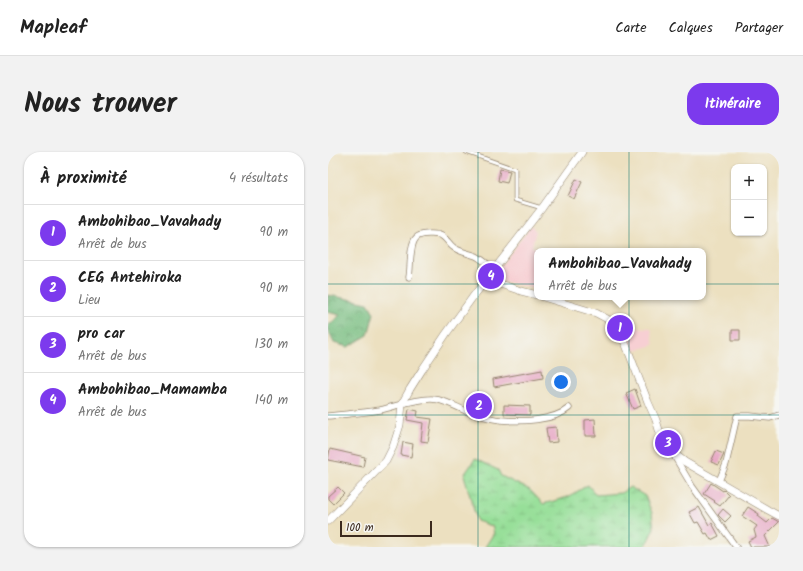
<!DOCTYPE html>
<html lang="fr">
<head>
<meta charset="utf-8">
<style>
	body { margin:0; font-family:Kalam,sans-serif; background:#f2f2f2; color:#222 }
	.controls { position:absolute; right:12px; top:12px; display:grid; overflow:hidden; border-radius:8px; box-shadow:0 1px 3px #0004 }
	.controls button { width:36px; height:36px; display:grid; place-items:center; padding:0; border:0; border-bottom:1px solid #e0e0e0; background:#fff; color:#222; font:20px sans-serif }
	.scale { position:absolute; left:12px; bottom:10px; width:92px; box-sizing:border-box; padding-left:4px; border:2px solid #3b2a1e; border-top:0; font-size:11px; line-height:14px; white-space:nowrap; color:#3b2a1e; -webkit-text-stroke:3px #f6f6f2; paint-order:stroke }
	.you { position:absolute; left:233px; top:230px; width:14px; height:14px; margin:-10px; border:3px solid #fff; border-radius:50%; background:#1a73e8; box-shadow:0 0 0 6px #1a73e833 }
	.badge { display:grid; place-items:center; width:26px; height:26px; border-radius:50%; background:#7c3aed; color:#fff; font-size:13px; font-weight:700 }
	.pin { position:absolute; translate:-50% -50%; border:2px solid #fff; box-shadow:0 1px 4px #0006 }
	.popup { position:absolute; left:206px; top:96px; width:172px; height:52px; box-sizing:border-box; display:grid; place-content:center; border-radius:8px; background:#fff; filter:drop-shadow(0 1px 3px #0005); font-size:13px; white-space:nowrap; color:#767676 }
	.popup b { font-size:15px; color:#222 }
	.popup::after { content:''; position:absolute; left:50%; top:100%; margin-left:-8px; border:8px solid transparent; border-top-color:#fff }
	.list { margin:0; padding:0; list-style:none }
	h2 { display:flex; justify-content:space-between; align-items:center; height:52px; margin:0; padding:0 16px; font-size:17px }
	h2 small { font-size:13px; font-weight:400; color:#767676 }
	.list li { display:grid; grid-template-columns:26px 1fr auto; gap:12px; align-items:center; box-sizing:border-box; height:56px; padding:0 16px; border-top:1px solid #e0e0e0 }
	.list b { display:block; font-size:15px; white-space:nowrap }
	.list p { margin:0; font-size:13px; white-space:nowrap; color:#767676 }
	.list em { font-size:13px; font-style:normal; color:#767676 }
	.map { position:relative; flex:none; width:451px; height:395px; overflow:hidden; border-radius:16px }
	header { display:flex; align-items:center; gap:24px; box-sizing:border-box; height:56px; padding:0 20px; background:#fff; border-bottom:1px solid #e0e0e0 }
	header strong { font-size:19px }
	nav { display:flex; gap:22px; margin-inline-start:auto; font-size:14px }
	.intro { display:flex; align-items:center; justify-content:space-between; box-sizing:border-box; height:96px; padding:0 24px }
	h1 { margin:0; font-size:28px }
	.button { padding:10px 18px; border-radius:16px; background:#7c3aed; color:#fff; font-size:14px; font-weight:700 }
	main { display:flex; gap:24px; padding:0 24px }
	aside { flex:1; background:#fff; border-radius:16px; box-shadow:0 1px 3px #0004 }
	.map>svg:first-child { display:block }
	.built { fill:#f7cfd3 }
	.forest { fill:url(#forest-crowns); stroke:#5a7450 }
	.wetland { fill:url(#wetland-marsh); stroke:#69845c }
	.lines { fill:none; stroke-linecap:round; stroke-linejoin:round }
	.canal { stroke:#64a0d5; stroke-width:6 }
	.building { fill:#e6a1c1 }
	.service-casing { stroke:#94856f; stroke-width:4.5 }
	.minor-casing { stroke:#94856f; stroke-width:7 }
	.tertiary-casing { stroke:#94856f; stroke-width:8 }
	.service { stroke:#fff; stroke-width:3 }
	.minor { stroke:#fff; stroke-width:5.5 }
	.tertiary { stroke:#fff; stroke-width:7 }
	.grid { fill:none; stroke:#0f766e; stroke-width:1; stroke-opacity:0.55 }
</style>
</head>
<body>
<header>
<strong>Mapleaf</strong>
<nav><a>Carte</a><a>Calques</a><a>Partager</a></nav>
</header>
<div class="intro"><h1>Nous trouver</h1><a class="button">Itinéraire</a></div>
<main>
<aside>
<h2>À proximité<small>4 résultats</small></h2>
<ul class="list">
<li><span class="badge">1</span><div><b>Ambohibao_Vavahady</b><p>Arrêt de bus</p></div><em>90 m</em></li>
<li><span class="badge">2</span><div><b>CEG Antehiroka</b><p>Lieu</p></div><em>90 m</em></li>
<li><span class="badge">3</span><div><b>pro car</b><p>Arrêt de bus</p></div><em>130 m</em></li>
<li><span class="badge">4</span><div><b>Ambohibao_Mamamba</b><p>Arrêt de bus</p></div><em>140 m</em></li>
</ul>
</aside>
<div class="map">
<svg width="451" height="395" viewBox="0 0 451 395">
	<defs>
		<pattern id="forest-crowns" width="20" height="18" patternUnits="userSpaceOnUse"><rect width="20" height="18" fill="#79be81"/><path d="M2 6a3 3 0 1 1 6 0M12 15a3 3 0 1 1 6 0" fill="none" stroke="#649b69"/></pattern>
		<pattern id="wetland-marsh" width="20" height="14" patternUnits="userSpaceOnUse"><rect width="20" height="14" fill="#97df99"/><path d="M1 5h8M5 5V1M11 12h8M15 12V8" fill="none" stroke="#83c083"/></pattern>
	</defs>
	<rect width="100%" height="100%" fill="#f6f6f2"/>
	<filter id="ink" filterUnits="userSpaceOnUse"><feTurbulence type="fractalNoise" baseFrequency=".025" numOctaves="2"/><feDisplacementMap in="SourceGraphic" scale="8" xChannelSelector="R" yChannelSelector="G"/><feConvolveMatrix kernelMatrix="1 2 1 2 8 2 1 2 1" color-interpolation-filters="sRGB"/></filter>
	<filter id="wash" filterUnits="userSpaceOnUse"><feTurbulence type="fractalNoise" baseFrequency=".012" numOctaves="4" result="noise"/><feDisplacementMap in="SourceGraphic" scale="16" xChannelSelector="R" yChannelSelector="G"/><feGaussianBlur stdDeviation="0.9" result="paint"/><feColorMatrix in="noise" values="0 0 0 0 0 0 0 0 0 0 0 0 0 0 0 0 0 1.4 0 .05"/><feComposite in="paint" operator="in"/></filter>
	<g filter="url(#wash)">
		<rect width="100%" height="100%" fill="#ece0c0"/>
		<path class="built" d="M 203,74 L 208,79 L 204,95 L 220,99 L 209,99 L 209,137 L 172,129 L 165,124 Z
			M 295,175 L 323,176 L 326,193 L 305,199 L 303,197 L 294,177 Z"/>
		<path class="forest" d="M 0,143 L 40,151 L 46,161 L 40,183 L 20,195 L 6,191 L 0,178 L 0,174 L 12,163 L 0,160 Z"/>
		<path class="wetland" d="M 147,307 L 170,318 L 173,324 L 202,338 L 215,352 L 240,345 L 260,333 L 268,343 L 293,341 L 302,335 L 317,344 L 324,361 L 326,376 L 317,395 L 157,395 L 166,381 L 164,374 L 149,369 L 136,323 Z"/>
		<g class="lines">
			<path class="canal" d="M 450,0 L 451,2"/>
		</g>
		<g id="blocks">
			<path class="building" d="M 172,17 L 182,19 L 179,31 L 170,29 Z
				M 248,27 L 254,30 L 246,47 L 240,44 Z
				M 404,178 L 412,178 L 412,188 L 404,188 Z
				M 214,218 L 215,226 L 166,235 L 165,227 Z
				M 307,237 L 313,254 L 305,257 L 298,241 Z
				M 141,248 L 162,252 L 160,261 L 140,255 Z
				M 176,253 L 202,254 L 202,263 L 176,262 Z
				M 81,257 L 90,259 L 89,265 L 104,267 L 100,290 L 93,289 L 95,271 L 79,268 Z
				M 267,267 L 268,284 L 257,284 L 257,268 Z
				M 228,275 L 229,290 L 220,291 L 218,276 Z
				M 75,290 L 85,292 L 83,305 L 73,303 Z
				M 2,297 L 37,305 L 35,315 L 0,308 Z
				M 388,299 L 396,302 L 391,313 L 383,310 Z
				M 383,331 L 395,339 L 396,338 L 401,343 L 392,354 L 386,350 L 387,349 L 376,342 Z
				M 10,335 L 16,341 L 5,352 L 0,347 L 0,344 Z
				M 371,355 L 381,373 L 384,371 L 391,384 L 383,388 L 379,381 L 377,382 L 370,370 L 367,371 L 361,360 Z
				M 420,355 L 431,362 L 430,364 L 439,371 L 444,366 L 451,370 L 437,384 L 442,395 L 423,395 L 420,389 L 428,385 L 426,378 L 429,374 L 414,364 Z
				M 395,357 L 403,364 L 397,370 L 390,363 Z"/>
		</g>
	</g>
	<g filter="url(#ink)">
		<use href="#blocks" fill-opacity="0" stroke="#94856f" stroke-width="1"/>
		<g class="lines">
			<g class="service-casing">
				<path id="service" d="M 138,0 L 187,17 L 187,48 L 214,56"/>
			</g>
			<g class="minor-casing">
				<path id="minor" d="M 81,125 C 83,116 81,93 88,86 C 92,81 109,81 114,84 C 119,87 121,92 125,95 C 131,100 141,101 148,104 C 154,107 160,113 166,117
					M 0,264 C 17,262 35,261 52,258 C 69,254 85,247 103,247 C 115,247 129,255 140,260 C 151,263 162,267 173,268 C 193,270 226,269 241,256
					M 345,302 L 364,334 L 408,395
					M 391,329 L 398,312 L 409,264 L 422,264 L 442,266 L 451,263"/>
			</g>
			<g class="tertiary-casing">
				<path id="tertiary" d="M 158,127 L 193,139 L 209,143
					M 215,145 L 268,161 L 285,170 L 291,179 L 298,193 L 320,250 L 328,268 L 334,288 L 344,300 L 357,310 L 440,358 L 451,364
					M 0,369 L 58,309 L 65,295 L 72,273 L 74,252 L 82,237 L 94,218 L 118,182 L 144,146 L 214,56 L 254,0"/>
			</g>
			<use href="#service" class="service"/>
			<use href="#minor" class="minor"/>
			<use href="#tertiary" class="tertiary"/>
		</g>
	</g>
	<path class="grid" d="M 150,0 L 150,395M 301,0 L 301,395M 0,132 L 451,132M 0,263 L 451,263"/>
</svg>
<div class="controls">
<button>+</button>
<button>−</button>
</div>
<div class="scale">100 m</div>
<div class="you"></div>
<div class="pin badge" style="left:292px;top:176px">1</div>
<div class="popup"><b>Ambohibao_Vavahady</b>Arrêt de bus</div>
<div class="pin badge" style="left:151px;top:254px">2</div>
<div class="pin badge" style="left:340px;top:291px">3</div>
<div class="pin badge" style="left:163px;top:124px">4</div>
</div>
</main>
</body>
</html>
